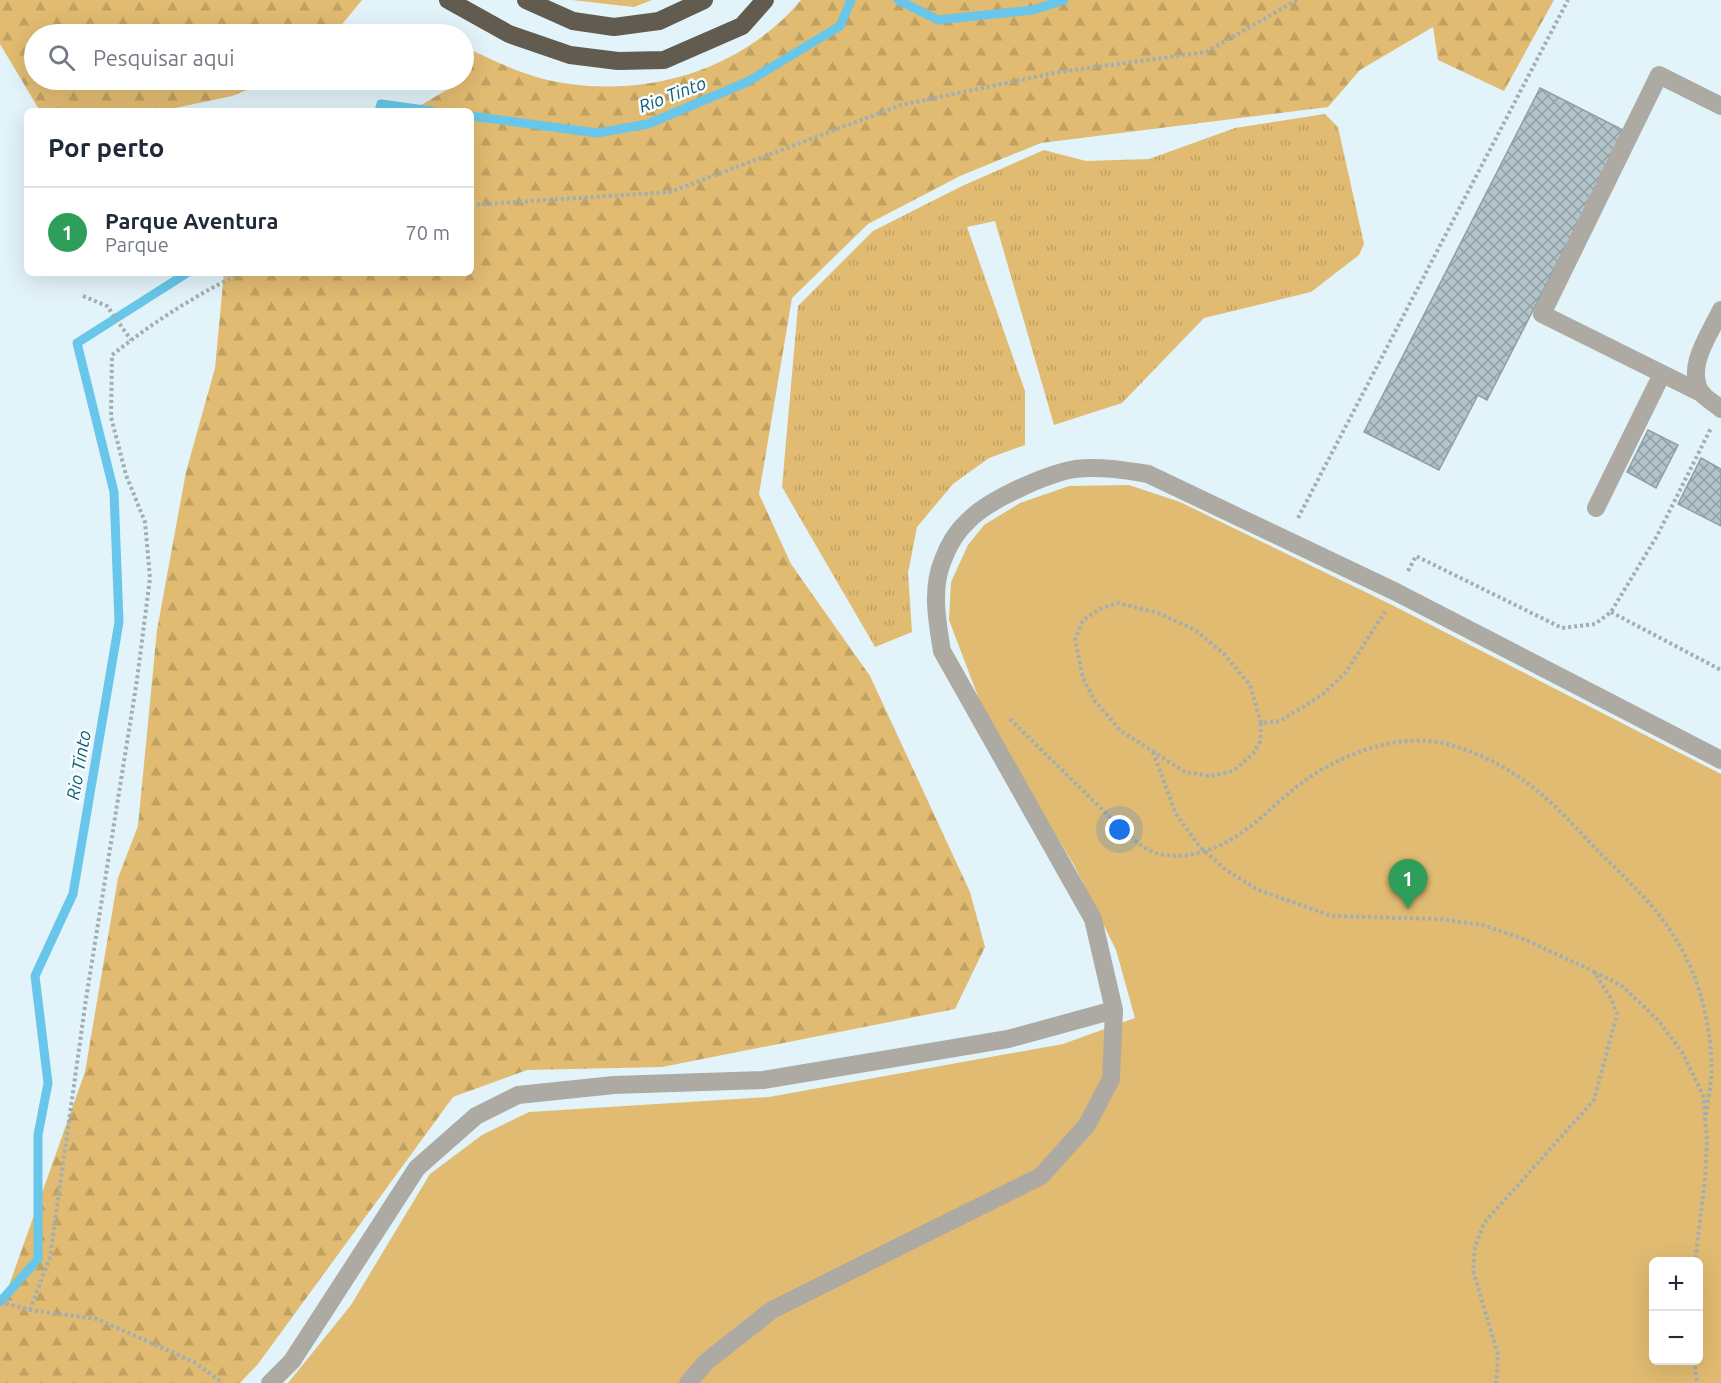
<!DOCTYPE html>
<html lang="pt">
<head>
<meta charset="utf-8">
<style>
	body { margin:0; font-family:Ubuntu,sans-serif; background:#f6f6f7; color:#1f2937 }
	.controls { position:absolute; right:18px; bottom:18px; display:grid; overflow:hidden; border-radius:9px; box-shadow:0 6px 24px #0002 }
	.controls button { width:54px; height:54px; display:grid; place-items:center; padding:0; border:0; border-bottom:2px solid #e0e1e3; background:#fff; color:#1f2937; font:30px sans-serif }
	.you { position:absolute; left:1120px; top:830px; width:21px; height:21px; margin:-15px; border:4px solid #fff; border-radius:50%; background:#1a73e8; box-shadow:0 0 0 9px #1a73e833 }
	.badge { display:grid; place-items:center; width:39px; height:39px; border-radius:50%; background:#2563eb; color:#fff; font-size:20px; font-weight:700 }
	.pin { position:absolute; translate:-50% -50px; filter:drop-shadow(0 2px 3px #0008) }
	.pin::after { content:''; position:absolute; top:32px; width:21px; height:18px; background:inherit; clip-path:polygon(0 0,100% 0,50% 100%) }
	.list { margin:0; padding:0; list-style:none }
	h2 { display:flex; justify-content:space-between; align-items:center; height:78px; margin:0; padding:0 24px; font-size:26px }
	h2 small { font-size:20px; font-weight:400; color:#747a83 }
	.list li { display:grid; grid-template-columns:39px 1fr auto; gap:18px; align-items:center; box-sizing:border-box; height:90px; padding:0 24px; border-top:2px solid #e0e1e3 }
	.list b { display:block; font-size:22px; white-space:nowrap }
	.list p { margin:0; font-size:20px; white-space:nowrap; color:#747a83 }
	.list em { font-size:20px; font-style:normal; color:#747a83 }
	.icon { flex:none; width:33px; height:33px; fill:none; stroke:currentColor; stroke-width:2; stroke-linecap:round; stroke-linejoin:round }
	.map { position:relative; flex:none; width:1721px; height:1383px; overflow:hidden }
	.search { position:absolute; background:#fff; box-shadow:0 6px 24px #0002; left:24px; top:24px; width:450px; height:66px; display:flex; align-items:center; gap:15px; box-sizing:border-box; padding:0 21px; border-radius:33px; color:#747a83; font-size:22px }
	.panel { position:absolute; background:#fff; box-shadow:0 6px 24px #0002; left:24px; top:108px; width:450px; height:168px; border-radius:9px }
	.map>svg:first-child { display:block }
	.grass { fill:url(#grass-tufts) }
	.forest { fill:url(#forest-firs) }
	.park { fill:#e1bb71; fill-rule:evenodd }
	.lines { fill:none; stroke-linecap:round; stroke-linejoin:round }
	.stream { stroke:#67c6e9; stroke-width:9 }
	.building { fill:url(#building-cross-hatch); stroke:#909fa6; stroke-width:1.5 }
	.path { stroke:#a1aeb3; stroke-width:4; stroke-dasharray:3 3; stroke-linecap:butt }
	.minor { stroke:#adaaa4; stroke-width:18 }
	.highway { stroke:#625c50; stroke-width:18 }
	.labels { text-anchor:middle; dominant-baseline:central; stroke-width:5; stroke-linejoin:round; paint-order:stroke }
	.water-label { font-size:18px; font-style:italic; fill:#0a5c73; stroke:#fafdff }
</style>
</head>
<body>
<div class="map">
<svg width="1721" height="1383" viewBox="0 0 1721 1383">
	<defs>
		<pattern id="grass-tufts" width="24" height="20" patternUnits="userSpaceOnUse" patternTransform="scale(1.5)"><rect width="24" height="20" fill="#e1bb71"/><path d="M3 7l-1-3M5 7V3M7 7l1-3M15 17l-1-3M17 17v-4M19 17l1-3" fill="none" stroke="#c1a162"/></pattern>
		<pattern id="forest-firs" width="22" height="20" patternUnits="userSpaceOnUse" patternTransform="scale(1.5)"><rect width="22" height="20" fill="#e1bb71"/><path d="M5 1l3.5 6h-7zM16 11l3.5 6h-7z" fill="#c1a162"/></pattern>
		<pattern id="building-cross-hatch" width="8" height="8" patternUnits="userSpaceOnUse" patternTransform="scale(1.5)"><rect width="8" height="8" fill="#b3c3ca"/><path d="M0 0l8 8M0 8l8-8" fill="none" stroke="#919ea4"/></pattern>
	</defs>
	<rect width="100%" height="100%" fill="#e2f3f9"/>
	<path class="grass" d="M 572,0 L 652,0 L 634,7 Z
		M 1325,114 L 1338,127 L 1364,244 L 1359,255 L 1311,292 L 1204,318 L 1122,403 L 1054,425 L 995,221 L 967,227 L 1025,391 L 1025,445 L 989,458 L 953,484 L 917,527 L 908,573 L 912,632 L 875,647 L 782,487 L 798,306 L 873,231 L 962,186 L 1044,150 L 1086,161 L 1149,159 L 1235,128 Z"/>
	<path class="forest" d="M 0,0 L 362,0 L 334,34 L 34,34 L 34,80 L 271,80 L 232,96 L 161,111 L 40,111 L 0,44 Z
		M 801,0 L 1554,0 L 1504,91 L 1438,60 L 1433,27 L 1360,70 L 1328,107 L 1041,143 L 960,176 L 868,224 L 792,298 L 759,494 L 791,564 L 870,676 L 970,892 L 985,947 L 955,1009 L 662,1067 L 527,1070 L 453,1097 L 258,1364 L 240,1383 L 0,1383 L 0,1300 L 7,1291 L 85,1072 L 118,878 L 138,826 L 157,630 L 186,472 L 215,368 L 224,273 L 471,273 L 471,111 L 411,111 L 450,88 L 454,80 L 464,80 L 464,60 L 469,49 C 499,63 529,78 563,83 C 651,97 743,69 801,0 Z"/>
	<path class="park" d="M 1129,485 L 1180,502 L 1390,604 L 1721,774 L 1721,1383 L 288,1383 L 351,1305 L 430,1174 L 482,1135 L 529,1112 L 769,1097 L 1063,1044 L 1135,1018 L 1116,950 L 1075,867 L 987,720 L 949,620 L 951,582 L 968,545 L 984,525 L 1020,503 L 1069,486 ZM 1654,1262 L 1698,1262 L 1698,1360 L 1654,1360 Z"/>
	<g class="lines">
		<path class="stream" d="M 898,0 L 938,20 L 1033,10 L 1064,0
			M 379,111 L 381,104 L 432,111
			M 471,116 L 597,133 L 648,124 L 747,82 L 840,26 L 851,0
			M 0,1302 L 38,1259 L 38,1135 L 48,1083 L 35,976 L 73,894 L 119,622 L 114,492 L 77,343 L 187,273"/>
	</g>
	<path class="building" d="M 1540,88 L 1625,131 L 1487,400 L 1478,395 L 1439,470 L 1364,432 Z
		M 1648,430 L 1678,445 L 1656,488 L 1627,472 Z
		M 1701,458 L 1721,469 L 1721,526 L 1678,504 Z"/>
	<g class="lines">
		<path class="path" d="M 471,205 L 670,192 L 901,105 L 1059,72 L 1206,52 L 1297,0
			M 83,296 L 107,306 L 131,340
			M 1298,518 L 1568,0
			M 1408,571 L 1416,556 L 1562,628 L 1595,624 L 1611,612 L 1657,536 L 1711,428
			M 1611,612 L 1721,670
			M 1010,719 L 1127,834 C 1134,839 1141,846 1149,850 C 1166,858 1184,857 1202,852 C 1250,838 1273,801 1313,775 C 1346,754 1388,738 1428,741 C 1468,745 1511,768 1541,794 C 1563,812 1582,835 1602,855 C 1638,890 1671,921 1691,968 C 1704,998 1714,1046 1711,1079 C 1710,1092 1707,1106 1705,1119
			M 1261,723 L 1260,742 L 1253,754 L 1233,771 L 1211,776 L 1185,772 L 1121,731 L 1094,700 L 1083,678 L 1075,640 L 1083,620 L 1100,609 L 1118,603 L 1158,613 L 1195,630 L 1223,653 L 1250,685 L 1261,723 L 1280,721 L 1322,695 L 1346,672 L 1385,612
			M 1153,752 L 1176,814 L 1199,846 L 1226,870 L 1258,890 L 1332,916 L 1439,919 L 1483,925 L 1526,940 L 1593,971 L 1611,998 L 1617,1014 L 1594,1100 L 1484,1223 L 1475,1247 L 1473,1270 L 1498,1355 L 1496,1383
			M 1594,972 L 1621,985 L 1658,1020 L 1682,1052 L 1703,1095 L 1707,1140 L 1705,1179 L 1695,1262
			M 0,1302 L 30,1310 L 97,1319 L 194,1362 L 223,1383
			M 30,1310 L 50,1257 L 86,999 L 137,680 L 150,578 L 145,522 L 126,475 L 111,417 L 112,355 C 152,323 194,296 241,273
			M 1694,1360 L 1697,1383"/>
		<path class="minor" d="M 1721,310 C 1710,334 1684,368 1702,394 C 1707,399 1715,404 1721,409
			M 1703,394 L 1542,314 L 1659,75 L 1721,106
			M 1596,508 L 1662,374
			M 270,1383 L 292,1361 L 417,1168 L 476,1116 L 518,1095 L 614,1085 L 763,1080 L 1008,1039 L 1114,1010 L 1093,919 L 942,651 C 937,621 931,588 943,560 C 948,546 957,531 968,521 C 988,500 1046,474 1075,469 C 1100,466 1124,470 1148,474 L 1396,592 L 1721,760
			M 688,1383 L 706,1362 L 772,1310 L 1041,1176 L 1087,1125 L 1111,1079 L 1114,1010"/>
		<path class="highway" d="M 448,0 L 509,34 L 570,55 L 618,61 L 664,60 L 742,26 L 765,0
			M 526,0 L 573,21 L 614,27 L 659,21 L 704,0"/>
	</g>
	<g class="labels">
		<g class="water-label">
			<text transform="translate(672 94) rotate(-21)">Rio Tinto</text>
			<text transform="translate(78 765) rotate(-80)">Rio Tinto</text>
		</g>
	</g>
</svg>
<div class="controls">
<button>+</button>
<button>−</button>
</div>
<div class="you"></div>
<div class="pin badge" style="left:1408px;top:909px;background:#2e9e5b">1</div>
<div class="search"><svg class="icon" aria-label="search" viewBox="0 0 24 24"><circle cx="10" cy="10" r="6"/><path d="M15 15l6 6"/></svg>Pesquisar aqui</div>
<section class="panel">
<h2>Por perto<small></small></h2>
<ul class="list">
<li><span class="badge" style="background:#2e9e5b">1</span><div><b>Parque Aventura</b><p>Parque</p></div><em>70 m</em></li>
</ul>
</section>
</div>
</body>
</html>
